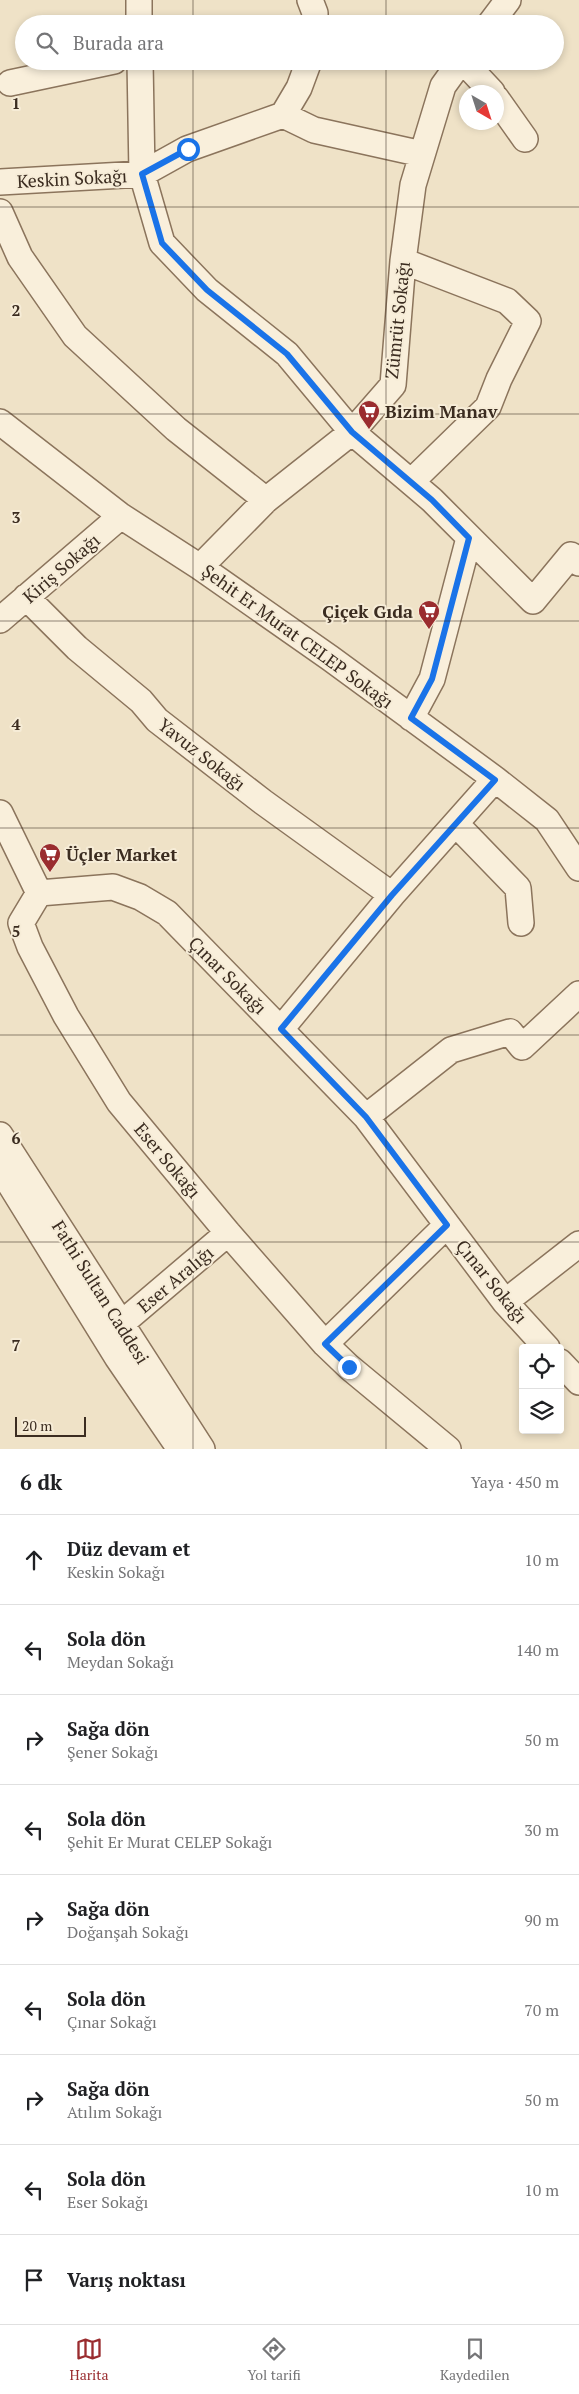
<!DOCTYPE html>
<html lang="tr">
<head>
<meta charset="utf-8">
<style>
	body { margin:0; font-family:"PT Serif",serif; background:#f6f6f6; color:#202124 }
	.controls { position:absolute; right:15px; bottom:15px; display:grid; overflow:hidden; border-radius:5px; box-shadow:0 2px 8px #0003 }
	.controls button { width:45px; height:45px; display:grid; place-items:center; padding:0; border:0; border-bottom:1px solid #e0e0e0; background:#fff; color:#202124; font:25px sans-serif }
	.compass { position:absolute; left:459px; top:85px; width:45px; height:45px; border-radius:50%; background:#fff; box-shadow:0 2px 8px #0003; rotate:141deg }
	.scale { position:absolute; left:15px; bottom:12px; width:71px; box-sizing:border-box; padding-left:5px; border:2px solid #3b2c20; border-top:0; font-size:14px; line-height:18px; white-space:nowrap; color:#3b2c20; -webkit-text-stroke:4px #f6ecd7; paint-order:stroke }
	.stop { position:absolute; width:15px; height:15px; margin:-11px; border:4px solid #1a73e8; border-radius:50%; background:#fff }
	.stop.end { background:#1a73e8; border-color:#fff; box-shadow:0 1px 5px #0008 }
	.list { margin:0; padding:0; list-style:none }
	h2 { display:flex; justify-content:space-between; align-items:center; height:65px; margin:0; padding:0 20px; font-size:21px }
	h2 small { font-size:16px; font-weight:400; color:#757577 }
	.list li { display:grid; grid-template-columns:32px 1fr auto; gap:15px; align-items:center; box-sizing:border-box; height:90px; padding:0 20px; border-top:1px solid #e0e0e0 }
	.list b { display:block; font-size:19px; white-space:nowrap }
	.list p { margin:0; font-size:16px; white-space:nowrap; color:#757577 }
	.list em { font-size:16px; font-style:normal; color:#757577 }
	.icon { flex:none; width:28px; height:28px; fill:none; stroke:currentColor; stroke-width:2; stroke-linecap:round; stroke-linejoin:round }
	.map { position:relative; flex:none; width:579px; height:1449px; overflow:hidden }
	.search { position:absolute; background:#fff; box-shadow:0 2px 8px #0003; left:15px; right:15px; top:15px; height:55px; display:flex; align-items:center; gap:12px; box-sizing:border-box; padding:0 18px; border-radius:28px; color:#757577; font-size:19px }
	.sheet { height:875px; background:#fff }
	nav { display:flex; justify-content:space-around; align-items:center; box-sizing:border-box; height:70px; border-top:1px solid #e0e0e0; background:#fff; font-size:14px; color:#757577 }
	nav a { display:grid; justify-items:center; gap:2px }
	nav .on { color:#9a2c2f }
	.map>svg:first-child { display:block }
	.lines { fill:none; stroke-linecap:round; stroke-linejoin:round }
	.street-casing { stroke:#8b745c; stroke-width:28 }
	.street { stroke:#f9efdb; stroke-width:25 }
	.route { stroke:#1a73e8; stroke-width:6 }
	.grid { fill:none; stroke:#3b2c20; stroke-width:1; stroke-opacity:0.55 }
	.labels { text-anchor:middle; dominant-baseline:central; stroke-width:4; stroke-linejoin:round; paint-order:stroke }
	.street-label { font-size:18px; fill:#3b2c20; stroke:#f6ecd7 }
	.poi-label { font-size:18px; font-weight:bold; fill:#3b2c20; stroke:#f6ecd7; text-anchor:start }
	.grid-label { font-size:16px; text-anchor:middle; font-weight:bold; fill:#3b2c20; stroke:#f6ecd7; stroke-width:4; stroke-linejoin:round; paint-order:stroke }
</style>
</head>
<body>
<div class="map">
<svg width="579" height="1449" viewBox="0 0 579 1449">
	<rect width="100%" height="100%" fill="#efe2c7"/>
	<g class="lines">
		<g class="street-casing">
			<path id="street" d="M 139,0 L 139,24
				M 310,0 L 315,13 L 315,24
				M 490,24 L 508,0
				M 140,61 L 142,174 L 162,243 L 207,290 L 287,354 L 352,432 L 432,500 L 533,601 L 571,555 L 579,563
				M 463,61 L 492,92
				M 10,83 L 114,61
				M 496,98 L 525,139
				M 283,115 L 314,130 L 422,154
				M 0,182 L 142,174 L 187,149 L 283,115 L 299,88 L 309,61
				M 0,212 L 20,257 L 75,336 L 176,429 L 266,500
				M 403,261 L 507,301 L 528,321 L 499,379 L 488,407 L 411,482
				M 0,422 L 121,516 L 200,567 L 330,658 L 495,779 L 547,820 L 579,868
				M 200,567 L 266,500 L 352,432 L 393,385 L 403,261 L 413,185 L 443,86 L 461,61
				M 26,597 L 77,648 L 141,701 L 157,720 L 263,802 L 392,895
				M 0,620 L 121,516
				M 411,718 L 432,679 L 469,538
				M 0,813 L 39,893
				M 456,824 L 518,888 L 521,923
				M 39,893 L 21,923 L 30,947 L 66,1016 L 119,1102 L 228,1233 L 325,1344 L 349,1367 L 448,1449
				M 39,893 L 113,887 L 140,897 L 167,913 L 366,1117 L 505,1302 L 547,1348
				M 281,1029 L 392,895 L 495,779
				M 366,1117 L 451,1050 L 510,1032 L 522,1047 L 579,994
				M 0,1135 L 202,1449
				M 0,1168 L 117,1357 L 180,1449
				M 505,1302 L 579,1244
				M 121,1324 L 228,1233
				M 325,1344 L 447,1225
				M 560,1362 L 579,1382"/>
		</g>
		<use href="#street" class="street"/>
	</g>
	<g class="lines">
		<path class="route" d="M 188,149 L 142,174 L 162,243 L 207,290 L 287,354 L 352,432 L 432,500 L 469,538 L 432,679 L 411,718 L 495,780 L 392,895 L 281,1029 L 366,1117 L 447,1225 L 325,1344 L 349,1367"/>
	</g>
	<path class="grid" d="M 193,0 L 193,24M 386,0 L 386,24M 193,61 L 193,1449M 386,61 L 386,1449M 0,207 L 579,207M 0,414 L 579,414M 0,621 L 579,621M 0,828 L 579,828M 0,1035 L 579,1035M 0,1242 L 579,1242"/>
	<defs>
		<g id="supermarket-pin" transform="scale(1.125)"><path d="M0 17L-7.5 6A9.5 9.5 0 1 1 7.5 6Z" fill="#9a2c2f" stroke="#f6ecd7"/><path d="M-6-5.5h2.5l.6 2H6L4.5 2H-2.5L-4.4-4H-6ZM-1.5 3.2a1.3 1.3 0 1 0 .1 0ZM3 3.2a1.3 1.3 0 1 0 .1 0Z" fill="#fff"/></g>
	</defs>
	<g fill-rule="evenodd">
		<use href="#supermarket-pin" x="369" y="411"/>
		<use href="#supermarket-pin" x="429" y="611"/>
		<use href="#supermarket-pin" x="50" y="854"/>
	</g>
	<g class="labels">
		<g class="street-label">
			<text transform="translate(72 178) rotate(-3)">Keskin Sokağı</text>
			<text transform="translate(397 320) rotate(-84)">Zümrüt Sokağı</text>
			<text transform="translate(61 568) rotate(-41)">Kiriş Sokağı</text>
			<text transform="translate(298 636) rotate(36)">Şehit Er Murat CELEP Sokağı</text>
			<text transform="translate(202 754) rotate(38)">Yavuz Sokağı</text>
			<text transform="translate(228 975) rotate(45)">Çınar Sokağı</text>
			<text transform="translate(168 1160) rotate(50)">Eser Sokağı</text>
			<text transform="translate(175 1279) rotate(-40)">Eser Aralığı</text>
			<text transform="translate(492 1281) rotate(51)">Çınar Sokağı</text>
			<text transform="translate(101 1292) rotate(58)">Fathi Sultan Caddesi</text>
		</g>
		<g class="poi-label">
			<text x="385" y="411">Bizim Manav</text>
			<text x="413" y="611" text-anchor="end">Çiçek Gıda</text>
			<text x="66" y="854">Üçler Market</text>
		</g>
	</g>
	<g class="grid-label">
		<text x="16" y="109">1</text>
		<text x="16" y="316">2</text>
		<text x="16" y="523">3</text>
		<text x="16" y="730">4</text>
		<text x="16" y="937">5</text>
		<text x="16" y="1144">6</text>
		<text x="16" y="1351">7</text>
	</g>
</svg>
<div class="controls">
<button><svg class="icon" aria-label="locate" viewBox="0 0 24 24"><circle cx="12" cy="12" r="6"/><path d="M12 2v4M12 18v4M2 12h4M18 12h4"/></svg></button>
<button><svg class="icon" aria-label="layers" viewBox="0 0 24 24"><path d="M12 4l9 5-9 5-9-5zM3 14l9 5 9-5"/></svg></button>
</div>
<svg class="compass" viewBox="-18 -18 36 36"><path d="M0-13l5 13h-10z" fill="#e53935"/><path d="M0 13l5-13h-10z" fill="#757577"/></svg>
<div class="scale">20 m</div>
<div class="stop" style="left:188px;top:149px"></div>
<div class="stop end" style="left:349px;top:1367px"></div>
<div class="search"><svg class="icon" aria-label="search" viewBox="0 0 24 24"><circle cx="10" cy="10" r="6"/><path d="M15 15l6 6"/></svg>Burada ara</div>
</div>
<section class="sheet">
<h2>6 dk<small>Yaya · 450 m</small></h2>
<ul class="list">
<li><svg class="icon" aria-label="ahead" viewBox="0 0 24 24"><path d="M12 20V5M6 11l6-6 6 6"/></svg><div><b>Düz devam et</b><p>Keskin Sokağı</p></div><em>10 m</em></li>
<li><svg class="icon" aria-label="left" viewBox="0 0 24 24"><path d="M17 20v-9H6M10 6l-5 5 5 5"/></svg><div><b>Sola dön</b><p>Meydan Sokağı</p></div><em>140 m</em></li>
<li><svg class="icon" aria-label="right" viewBox="0 0 24 24"><path d="M7 20v-9h11M14 6l5 5-5 5"/></svg><div><b>Sağa dön</b><p>Şener Sokağı</p></div><em>50 m</em></li>
<li><svg class="icon" aria-label="left" viewBox="0 0 24 24"><path d="M17 20v-9H6M10 6l-5 5 5 5"/></svg><div><b>Sola dön</b><p>Şehit Er Murat CELEP Sokağı</p></div><em>30 m</em></li>
<li><svg class="icon" aria-label="right" viewBox="0 0 24 24"><path d="M7 20v-9h11M14 6l5 5-5 5"/></svg><div><b>Sağa dön</b><p>Doğanşah Sokağı</p></div><em>90 m</em></li>
<li><svg class="icon" aria-label="left" viewBox="0 0 24 24"><path d="M17 20v-9H6M10 6l-5 5 5 5"/></svg><div><b>Sola dön</b><p>Çınar Sokağı</p></div><em>70 m</em></li>
<li><svg class="icon" aria-label="right" viewBox="0 0 24 24"><path d="M7 20v-9h11M14 6l5 5-5 5"/></svg><div><b>Sağa dön</b><p>Atılım Sokağı</p></div><em>50 m</em></li>
<li><svg class="icon" aria-label="left" viewBox="0 0 24 24"><path d="M17 20v-9H6M10 6l-5 5 5 5"/></svg><div><b>Sola dön</b><p>Eser Sokağı</p></div><em>10 m</em></li>
<li><svg class="icon" aria-label="arrive" viewBox="0 0 24 24"><path d="M6 21V4h12l-3 4 3 4H6"/></svg><div><b>Varış noktası</b></div></li>
</ul>
</section>
<nav>
<a class="on"><svg class="icon" aria-label="map" viewBox="0 0 24 24"><path d="M3 6l6-2 6 2 6-2v14l-6 2-6-2-6 2zM9 4v14M15 6v14"/></svg>Harita</a>
<a><svg class="icon" aria-label="directions" viewBox="0 0 24 24"><path d="M12 3l9 9-9 9-9-9zM9 14v-3h6M13 9l2 2-2 2"/></svg>Yol tarifi</a>
<a><svg class="icon" aria-label="saved" viewBox="0 0 24 24"><path d="M7 4h10v16l-5-4-5 4z"/></svg>Kaydedilen</a>
</nav>
</body>
</html>
